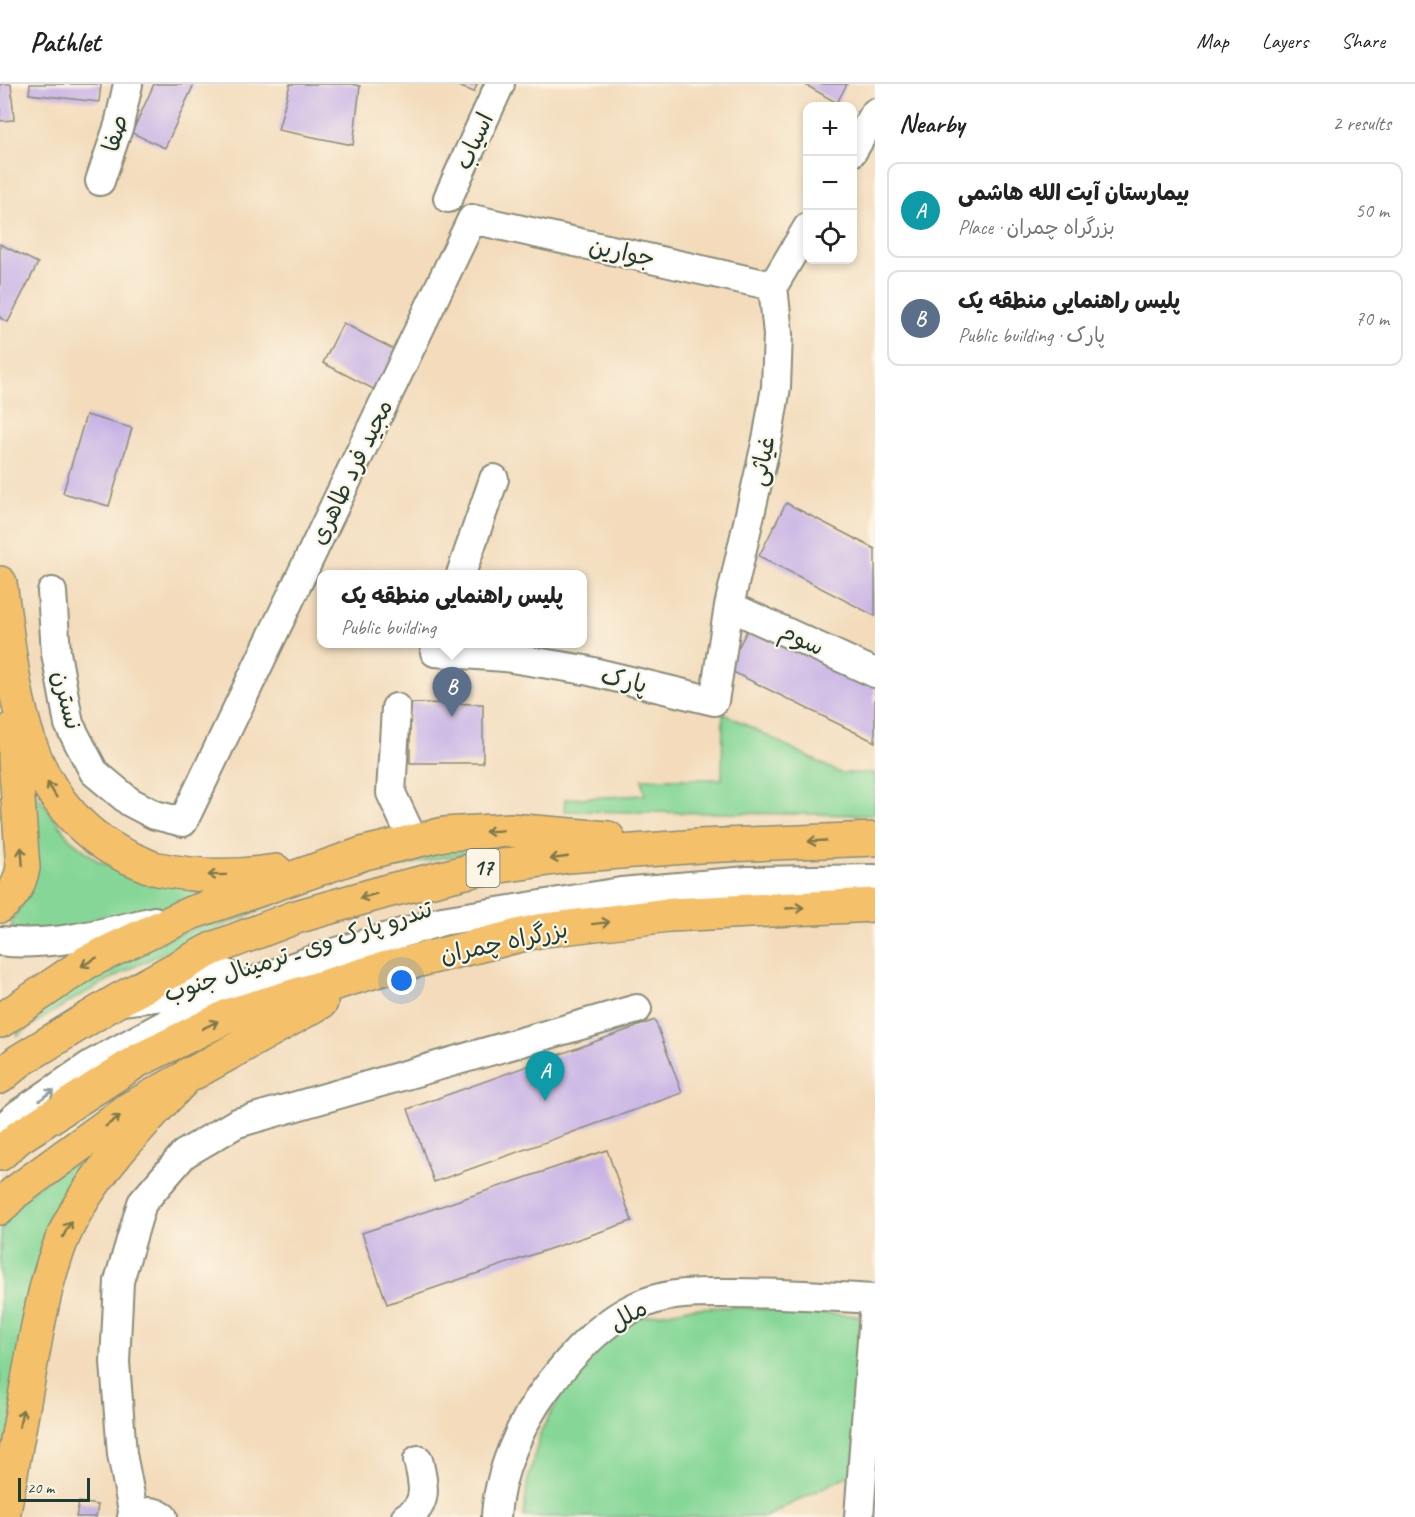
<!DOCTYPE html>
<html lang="en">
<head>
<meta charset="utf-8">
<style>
	body { margin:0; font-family:Caveat,"Playpen Sans Arabic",sans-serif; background:#f6f6f6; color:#222 }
	.controls { position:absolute; right:18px; top:18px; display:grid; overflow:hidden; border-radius:12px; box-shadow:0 3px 9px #0003 }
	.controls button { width:54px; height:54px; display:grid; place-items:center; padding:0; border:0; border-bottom:2px solid #e0e0e0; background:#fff; color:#222; font:30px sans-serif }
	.scale { position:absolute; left:18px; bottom:15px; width:72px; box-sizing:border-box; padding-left:6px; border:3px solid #1f3d34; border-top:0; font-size:16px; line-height:21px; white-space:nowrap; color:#1f3d34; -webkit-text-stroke:4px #fcf5e5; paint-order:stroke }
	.you { position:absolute; left:402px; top:897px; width:21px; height:21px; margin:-15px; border:4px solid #fff; border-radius:50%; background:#1a73e8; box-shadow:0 0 0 9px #1a73e833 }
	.badge { display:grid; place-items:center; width:39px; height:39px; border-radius:50%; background:#c8321e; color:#fff; font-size:20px; font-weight:700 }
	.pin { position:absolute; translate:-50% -50px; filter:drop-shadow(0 2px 3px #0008) }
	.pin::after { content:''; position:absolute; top:32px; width:21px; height:18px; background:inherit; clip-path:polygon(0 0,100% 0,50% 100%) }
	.popup { position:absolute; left:317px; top:486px; width:270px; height:78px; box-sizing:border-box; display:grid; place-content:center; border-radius:12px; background:#fff; filter:drop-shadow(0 2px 4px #0005); font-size:20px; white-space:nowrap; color:#767676 }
	.popup b { font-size:22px; color:#222 }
	.popup::after { content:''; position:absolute; left:50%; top:100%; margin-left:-12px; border:12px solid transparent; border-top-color:#fff }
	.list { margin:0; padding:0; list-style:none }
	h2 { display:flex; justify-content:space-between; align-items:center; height:78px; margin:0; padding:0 24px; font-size:26px }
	h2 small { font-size:20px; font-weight:400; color:#767676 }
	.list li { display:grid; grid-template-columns:39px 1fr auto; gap:18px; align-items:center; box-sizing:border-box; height:96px; margin:0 12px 12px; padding:0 12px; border:2px solid #e0e0e0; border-radius:12px }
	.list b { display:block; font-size:22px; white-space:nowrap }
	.list p { margin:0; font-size:20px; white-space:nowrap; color:#767676 }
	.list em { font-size:20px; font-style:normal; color:#767676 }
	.icon { flex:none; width:33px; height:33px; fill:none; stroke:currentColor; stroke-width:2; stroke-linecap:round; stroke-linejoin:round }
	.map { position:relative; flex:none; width:875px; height:1433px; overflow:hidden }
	header { display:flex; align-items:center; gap:36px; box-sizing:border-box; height:84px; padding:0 30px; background:#fff; border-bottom:2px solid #e0e0e0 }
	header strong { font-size:28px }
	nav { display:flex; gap:33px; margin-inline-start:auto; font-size:21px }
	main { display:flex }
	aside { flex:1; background:#fff }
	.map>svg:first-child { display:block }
	.green { fill:#86d797; stroke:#528a66; stroke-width:1.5 }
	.building { fill:#c6b1e6 }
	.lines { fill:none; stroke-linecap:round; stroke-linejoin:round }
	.minor-casing { stroke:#898c78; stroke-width:32 }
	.highway-casing { stroke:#898c78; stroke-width:36 }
	.minor { stroke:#fff; stroke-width:28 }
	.highway { stroke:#f4c16a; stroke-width:33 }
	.oneway { stroke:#7f784c }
	.oneway2 { stroke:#8f9e9a }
	.labels { text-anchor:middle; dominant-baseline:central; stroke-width:4.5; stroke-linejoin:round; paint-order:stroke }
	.shield { fill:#fcf5e5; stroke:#617469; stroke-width:1.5 }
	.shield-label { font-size:22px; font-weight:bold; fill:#1f3d34 }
	.street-label { font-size:24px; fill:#1f3d34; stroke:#fcf5e5 }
</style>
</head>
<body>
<header>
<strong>Pathlet</strong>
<nav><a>Map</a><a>Layers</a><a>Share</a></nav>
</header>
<main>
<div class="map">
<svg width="875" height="1433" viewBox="0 0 875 1433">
	<rect width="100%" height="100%" fill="#fcf5e5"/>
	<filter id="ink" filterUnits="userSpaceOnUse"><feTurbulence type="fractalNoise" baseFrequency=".0167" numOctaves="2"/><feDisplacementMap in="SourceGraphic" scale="12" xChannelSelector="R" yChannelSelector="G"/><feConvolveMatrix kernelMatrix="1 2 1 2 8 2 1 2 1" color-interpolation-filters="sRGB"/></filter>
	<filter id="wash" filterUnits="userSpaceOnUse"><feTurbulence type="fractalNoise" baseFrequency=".008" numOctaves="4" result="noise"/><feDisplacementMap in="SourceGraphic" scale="24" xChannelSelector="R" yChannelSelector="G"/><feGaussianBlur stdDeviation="1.35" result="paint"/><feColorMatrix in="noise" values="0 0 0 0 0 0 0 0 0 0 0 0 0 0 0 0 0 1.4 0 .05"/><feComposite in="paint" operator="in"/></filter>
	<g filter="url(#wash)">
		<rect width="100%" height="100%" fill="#f3dbbb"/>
		<path class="green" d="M 723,629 L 840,689 L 875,689 L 875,731 L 564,727 L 565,715 L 645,711 L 642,695 L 722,695 Z
			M 26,696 L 69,754 L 98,777 L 143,795 L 211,806 L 226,811 L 66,846 L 12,845 L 12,836 L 27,811 Z
			M 447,757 L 533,758 C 462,770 391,781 323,802 C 292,812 264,825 234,837 C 160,869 84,904 17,952 L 16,934 L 130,867 Z
			M 135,1032 L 87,1089 L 0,1406 L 0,1169 L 2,1128 Z
			M 734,1223 L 860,1232 L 853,1389 L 765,1433 L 524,1433 L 527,1400 L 541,1347 L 568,1299 L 605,1256 L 639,1234 L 688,1224 Z"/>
		<g id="blocks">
			<path class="building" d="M 0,0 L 11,0 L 14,36 L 0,37 Z
				M 30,0 L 101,0 L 99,18 L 29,10 Z
				M 154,0 L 194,0 L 165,64 L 132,49 Z
				M 290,0 L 352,0 L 360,2 L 353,61 L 278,46 Z
				M 453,0 L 477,0 L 474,8 Z
				M 804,0 L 847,0 L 837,19 Z
				M 0,160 L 38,179 L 8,238 L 0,234 Z
				M 343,239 L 397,267 L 377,307 L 323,279 Z
				M 86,331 L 132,344 L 109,422 L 63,409 Z
				M 786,419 L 875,465 L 875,532 L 759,472 Z
				M 750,541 L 875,604 L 875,658 L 727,585 Z
				M 410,619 L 483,620 L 483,679 L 410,679 Z
				M 655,936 L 682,1009 L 434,1098 L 408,1025 Z
				M 607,1066 L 632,1137 L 387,1220 L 362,1149 Z
				M 79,1418 L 98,1421 L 96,1433 L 76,1433 Z"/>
		</g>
	</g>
	<g filter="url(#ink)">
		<use href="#blocks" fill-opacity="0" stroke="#898c78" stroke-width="1.5"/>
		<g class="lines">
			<g class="minor-casing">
				<path id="minor" d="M 852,68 L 875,29
					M 100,97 L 119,41 L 128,0
					M 448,114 L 500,0
					M 461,490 L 494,395
					M 52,508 L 56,569 L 69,640 L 94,688 L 130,718 L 155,731 L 183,738 L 472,135 L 773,202
					M 729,522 L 875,589
					M 438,560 L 435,568 L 505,573 L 585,586 L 714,617 L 729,522 L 768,351 L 776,303 L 778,250 L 773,202 L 808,143
					M 396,624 L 391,709 L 414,758
					M 0,857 C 51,863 104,849 154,837
					M 121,917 L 171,911 L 226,890
					M 0,1046 L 20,1029 L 92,980 L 211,916 L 270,891 L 334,869 L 442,837 L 621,808 L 748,797 L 875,795
					M 134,1432 L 122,1370 L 115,1278 L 119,1197 L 142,1119 L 184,1070 L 237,1039 L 637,925
					M 132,1433 C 142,1427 153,1426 163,1433
					M 406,1433 C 430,1421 423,1397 418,1376
					M 496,1433 C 498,1391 520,1340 545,1306 C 571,1271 605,1233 647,1218 C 670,1209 696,1209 720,1209 C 771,1208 823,1212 875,1215 L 859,1433"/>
			</g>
			<g class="highway-casing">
				<path id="highway" d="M 0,499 C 8,553 12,609 30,660 C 48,713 86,757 137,777 C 144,780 151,784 158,785 C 196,793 238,793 276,787
					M 0,822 C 14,811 19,801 23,784 L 15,674 L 15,643
					M 0,937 L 87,878 L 191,829 L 365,769 L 444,750 L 510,746 L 608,754
					M 0,993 L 19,977 L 115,918 L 212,865 L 296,833 L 387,807 L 474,786 L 568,772 L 699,762 L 875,755
					M 0,1070 L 19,1053 L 137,977 L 230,931 L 379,886 L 538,847 L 669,831 L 875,821
					M 0,1124 L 14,1109 L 129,1025 L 321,918
					M 3,1433 C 12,1384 21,1334 30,1285 C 40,1231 48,1175 76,1127 C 105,1076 149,1033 189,990"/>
			</g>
			<use href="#minor" class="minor"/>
			<use href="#highway" class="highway"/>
		</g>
		<defs><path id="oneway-shaft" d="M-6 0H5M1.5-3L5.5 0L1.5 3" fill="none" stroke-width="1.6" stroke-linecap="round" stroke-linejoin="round" transform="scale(1.5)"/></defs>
		<g class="oneway">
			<use href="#oneway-shaft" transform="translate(52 706) rotate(-121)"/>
			<use href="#oneway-shaft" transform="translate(494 747) rotate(176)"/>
			<use href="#oneway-shaft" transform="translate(817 757) rotate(177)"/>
			<use href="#oneway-shaft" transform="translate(22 772) rotate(-94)"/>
			<use href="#oneway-shaft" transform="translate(559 774) rotate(172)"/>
			<use href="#oneway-shaft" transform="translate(217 791) rotate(179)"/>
			<use href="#oneway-shaft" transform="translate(368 812) rotate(164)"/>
			<use href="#oneway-shaft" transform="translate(795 824) rotate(-3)"/>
			<use href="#oneway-shaft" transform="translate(601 839) rotate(-7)"/>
			<use href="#oneway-shaft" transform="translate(89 878) rotate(151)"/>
			<use href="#oneway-shaft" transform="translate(210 941) rotate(-26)"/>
			<use href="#oneway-shaft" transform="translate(113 1037) rotate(-36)"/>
			<use href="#oneway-shaft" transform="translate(67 1145) rotate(-63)"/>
			<use href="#oneway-shaft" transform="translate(21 1334) rotate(-79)"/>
		</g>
		<use class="oneway2" href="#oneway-shaft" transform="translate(47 1011) rotate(-34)"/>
	</g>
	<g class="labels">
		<rect class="shield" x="466.5" y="765" width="33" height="38" rx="4.5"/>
		<g class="shield-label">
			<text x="483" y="784">17</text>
		</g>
		<g class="street-label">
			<text transform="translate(115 49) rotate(-74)">صفا</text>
			<text transform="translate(474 57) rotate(-65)">اسیاب</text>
			<text transform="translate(622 168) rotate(12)">جوارین</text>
			<text transform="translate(762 377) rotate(-78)">غیاثی</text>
			<text transform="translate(351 388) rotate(-64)">مجید فرد طاهری</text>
			<text transform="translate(802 555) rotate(25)">سوم</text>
			<text transform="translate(624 596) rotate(13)">پارک</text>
			<text transform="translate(67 616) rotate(76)">نسترن</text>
			<text transform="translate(504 858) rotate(-12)">بزرگراه چمران</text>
			<text transform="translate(298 867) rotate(-18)">تندرو پارک وی ـ ترمینال جنوب</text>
			<text transform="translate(628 1231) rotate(-29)">ملل</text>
		</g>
	</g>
</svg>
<div class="controls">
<button>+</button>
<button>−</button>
<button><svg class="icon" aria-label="locate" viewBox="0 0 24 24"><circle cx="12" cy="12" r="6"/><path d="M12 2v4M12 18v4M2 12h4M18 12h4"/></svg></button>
</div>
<div class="scale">20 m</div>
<div class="you"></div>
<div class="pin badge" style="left:545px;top:1017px;background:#0f9aa8">A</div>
<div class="pin badge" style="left:452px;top:633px;background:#5c6f8a">B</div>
<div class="popup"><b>پلیس راهنمایی منطقه یک</b>Public building</div>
</div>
<aside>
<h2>Nearby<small>2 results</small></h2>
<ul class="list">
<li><span class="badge" style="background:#0f9aa8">A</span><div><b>بیمارستان آیت الله هاشمی</b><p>Place · بزرگراه چمران</p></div><em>50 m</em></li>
<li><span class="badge" style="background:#5c6f8a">B</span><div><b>پلیس راهنمایی منطقه یک</b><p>Public building · پارک</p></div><em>70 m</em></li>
</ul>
</aside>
</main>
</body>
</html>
